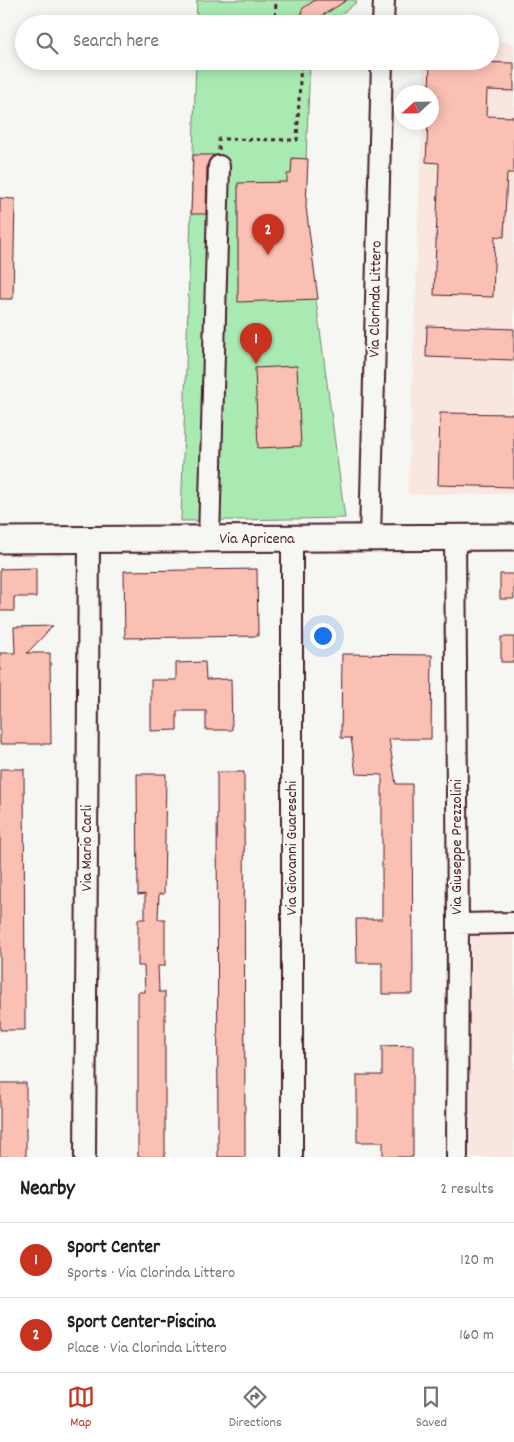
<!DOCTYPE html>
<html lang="en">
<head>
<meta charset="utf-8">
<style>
	body { margin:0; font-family:Dekko,sans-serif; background:#f2f2f2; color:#202124 }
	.compass { position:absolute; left:394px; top:85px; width:45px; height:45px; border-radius:50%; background:#fff; box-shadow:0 2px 12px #0003; rotate:248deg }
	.you { position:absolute; left:322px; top:635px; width:18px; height:18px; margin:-12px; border:4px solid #fff; border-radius:50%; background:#1a73e8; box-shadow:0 0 0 8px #1a73e833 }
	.badge { display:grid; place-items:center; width:32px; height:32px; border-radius:50%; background:#c8321e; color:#fff; font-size:16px; font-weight:700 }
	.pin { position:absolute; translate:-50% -41px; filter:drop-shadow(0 1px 2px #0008) }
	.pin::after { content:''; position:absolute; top:26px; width:18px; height:15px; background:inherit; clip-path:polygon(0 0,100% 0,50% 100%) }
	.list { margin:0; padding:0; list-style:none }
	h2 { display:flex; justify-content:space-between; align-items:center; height:65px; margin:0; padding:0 20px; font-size:21px }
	h2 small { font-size:16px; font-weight:400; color:#757577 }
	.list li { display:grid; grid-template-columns:32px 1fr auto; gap:15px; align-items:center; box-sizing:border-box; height:75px; padding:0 20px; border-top:1px solid #e0e0e0 }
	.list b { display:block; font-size:19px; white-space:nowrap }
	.list p { margin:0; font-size:16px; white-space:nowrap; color:#757577 }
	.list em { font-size:16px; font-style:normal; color:#757577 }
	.icon { flex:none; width:28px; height:28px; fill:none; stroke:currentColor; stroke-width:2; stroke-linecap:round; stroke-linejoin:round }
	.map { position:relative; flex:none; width:514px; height:1157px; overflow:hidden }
	.search { position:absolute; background:#fff; box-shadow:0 2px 12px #0003; left:15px; right:15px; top:15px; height:55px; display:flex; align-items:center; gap:12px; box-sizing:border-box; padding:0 18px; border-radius:28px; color:#757577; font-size:19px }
	.sheet { height:215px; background:#fff }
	nav { display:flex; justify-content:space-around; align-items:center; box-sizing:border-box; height:70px; border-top:1px solid #e0e0e0; background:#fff; font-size:14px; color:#757577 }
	nav a { display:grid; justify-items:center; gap:2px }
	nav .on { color:#c8321e }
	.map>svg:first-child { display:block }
	.built { fill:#f8e6df }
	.green { fill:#a9eab3; stroke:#7a846f }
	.building { fill:#fbc0b4; stroke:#4a1f2b }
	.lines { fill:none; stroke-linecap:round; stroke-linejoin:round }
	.minor-casing { stroke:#4a1f2b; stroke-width:24 }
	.major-casing { stroke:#4a1f2b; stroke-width:29 }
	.path { stroke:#4a1f2b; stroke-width:3; stroke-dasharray:4 4; stroke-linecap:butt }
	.minor { stroke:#f6f6f2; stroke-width:20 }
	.major { stroke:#f6f6f2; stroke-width:25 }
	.labels { text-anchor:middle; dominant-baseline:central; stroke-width:4; stroke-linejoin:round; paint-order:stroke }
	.street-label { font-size:16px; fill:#4a1f2b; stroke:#f6f6f2 }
</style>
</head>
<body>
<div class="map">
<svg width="514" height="1157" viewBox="0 0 514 1157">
	<rect width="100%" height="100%" fill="#f6f6f2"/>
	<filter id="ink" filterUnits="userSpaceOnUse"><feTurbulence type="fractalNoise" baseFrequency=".02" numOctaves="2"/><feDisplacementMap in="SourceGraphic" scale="10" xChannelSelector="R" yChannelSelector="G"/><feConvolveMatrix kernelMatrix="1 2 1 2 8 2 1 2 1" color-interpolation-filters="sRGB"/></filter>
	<g filter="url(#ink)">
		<path class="built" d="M 490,41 L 514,43 L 514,494 L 408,494 L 422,123 L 432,122 L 432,92 L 423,92 L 424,61 L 490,61 Z
			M 471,932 L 514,932 L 514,1157 L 470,1157 Z"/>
		<path class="green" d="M 197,0 L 354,0 L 357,2 L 329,24 L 196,24 Z
			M 196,61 L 310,61 L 304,210 L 345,518 L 181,521 Z"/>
		<path class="building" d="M 315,0 L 347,0 L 309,24 L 301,24 L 302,9 Z
			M 430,61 L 514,63 L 514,91 L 487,90 L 486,116 L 514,117 L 514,173 L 507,173 L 504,237 L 495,236 L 493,297 L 434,295 L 439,163 L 426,162 L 428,122 L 432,122 L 432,92 L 429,92 Z
			M 193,155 L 214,155 L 207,166 L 206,214 L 191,214 Z
			M 292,158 L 308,159 L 306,207 L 318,299 L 238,302 L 238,183 L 287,182 L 287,174 L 291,174 Z
			M 0,198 L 15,199 L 13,299 L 0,299 Z
			M 427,326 L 514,329 L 514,360 L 426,357 Z
			M 297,366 L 301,446 L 258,448 L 255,368 Z
			M 440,413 L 514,414 L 514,487 L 438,485 Z
			M 36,568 L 36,597 L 14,597 L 14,611 L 0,611 L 0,569 Z
			M 257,569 L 258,636 L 125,638 L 124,571 Z
			M 500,574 L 514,574 L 514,599 L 500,599 Z
			M 53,626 L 27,653 L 50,653 L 51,744 L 0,744 L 0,653 L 15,653 L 14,627 Z
			M 501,637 L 514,637 L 514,662 L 501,662 Z
			M 342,654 L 432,655 L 431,739 L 389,739 L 396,784 L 412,784 L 413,994 L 382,994 L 382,963 L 357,963 L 356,919 L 382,919 L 382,775 L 356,774 L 351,738 L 341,738 Z
			M 205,662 L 206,680 L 231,679 L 232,730 L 206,730 L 206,711 L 177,711 L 177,730 L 151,731 L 151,680 L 176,680 L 176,663 Z
			M 0,769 L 24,769 L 25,1030 L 0,1030 Z
			M 217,772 L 244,772 L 245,1157 L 218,1157 Z
			M 137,774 L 166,774 L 164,894 L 159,894 L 158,919 L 165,919 L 165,966 L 158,966 L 159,992 L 165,992 L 165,1157 L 138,1157 L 138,992 L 145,992 L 144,966 L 138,966 L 138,919 L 145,919 L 145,894 L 138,895 Z
			M 413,1045 L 413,1157 L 383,1157 L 383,1142 L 357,1142 L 357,1075 L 382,1075 L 382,1046 Z
			M 0,1083 L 26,1083 L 26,1157 L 0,1157 Z"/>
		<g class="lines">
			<g class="minor-casing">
				<path id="minor" d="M 383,24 L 384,0
					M 455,537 L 458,924 L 457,1157
					M 370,538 L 382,61
					M 209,539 L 219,166
					M 292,539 L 292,1157
					M 458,924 L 514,923
					M 85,1157 L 89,540"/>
			</g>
			<g class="major-casing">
				<path id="major" d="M 0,540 L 514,537"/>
			</g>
			<path class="path" d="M 275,24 L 276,0
				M 219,150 L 219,139 L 297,140 L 301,61"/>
			<use href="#minor" class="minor"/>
			<use href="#major" class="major"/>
		</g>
	</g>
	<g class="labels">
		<g class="street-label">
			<text transform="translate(376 299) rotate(-89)">Via Clorinda Littero</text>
			<text x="257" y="539">Via Apricena</text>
			<text transform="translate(457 847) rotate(-90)">Via Giuseppe Prezzolini</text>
			<text transform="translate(87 848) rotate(-90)">Via Mario Carli</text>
			<text transform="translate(292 848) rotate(-90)">Via Giovanni Guareschi</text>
		</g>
	</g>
</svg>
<svg class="compass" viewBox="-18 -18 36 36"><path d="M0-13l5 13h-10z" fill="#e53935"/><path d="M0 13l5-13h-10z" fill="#757577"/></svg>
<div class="you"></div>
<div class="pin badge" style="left:256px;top:364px">1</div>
<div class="pin badge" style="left:268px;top:255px">2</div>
<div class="search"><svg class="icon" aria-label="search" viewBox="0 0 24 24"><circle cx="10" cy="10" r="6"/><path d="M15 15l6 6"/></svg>Search here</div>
</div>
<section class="sheet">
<h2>Nearby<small>2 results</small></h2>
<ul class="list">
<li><span class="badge">1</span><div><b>Sport Center</b><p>Sports · Via Clorinda Littero</p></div><em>120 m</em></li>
<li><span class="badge">2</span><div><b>Sport Center-Piscina</b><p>Place · Via Clorinda Littero</p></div><em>160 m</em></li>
</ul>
</section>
<nav>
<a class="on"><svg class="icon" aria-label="map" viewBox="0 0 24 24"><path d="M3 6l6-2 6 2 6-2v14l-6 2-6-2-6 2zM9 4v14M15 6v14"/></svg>Map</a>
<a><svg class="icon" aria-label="directions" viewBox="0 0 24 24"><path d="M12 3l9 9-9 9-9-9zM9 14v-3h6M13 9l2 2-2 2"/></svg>Directions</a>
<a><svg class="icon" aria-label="saved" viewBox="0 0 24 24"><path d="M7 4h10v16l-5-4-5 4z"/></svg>Saved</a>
</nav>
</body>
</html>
